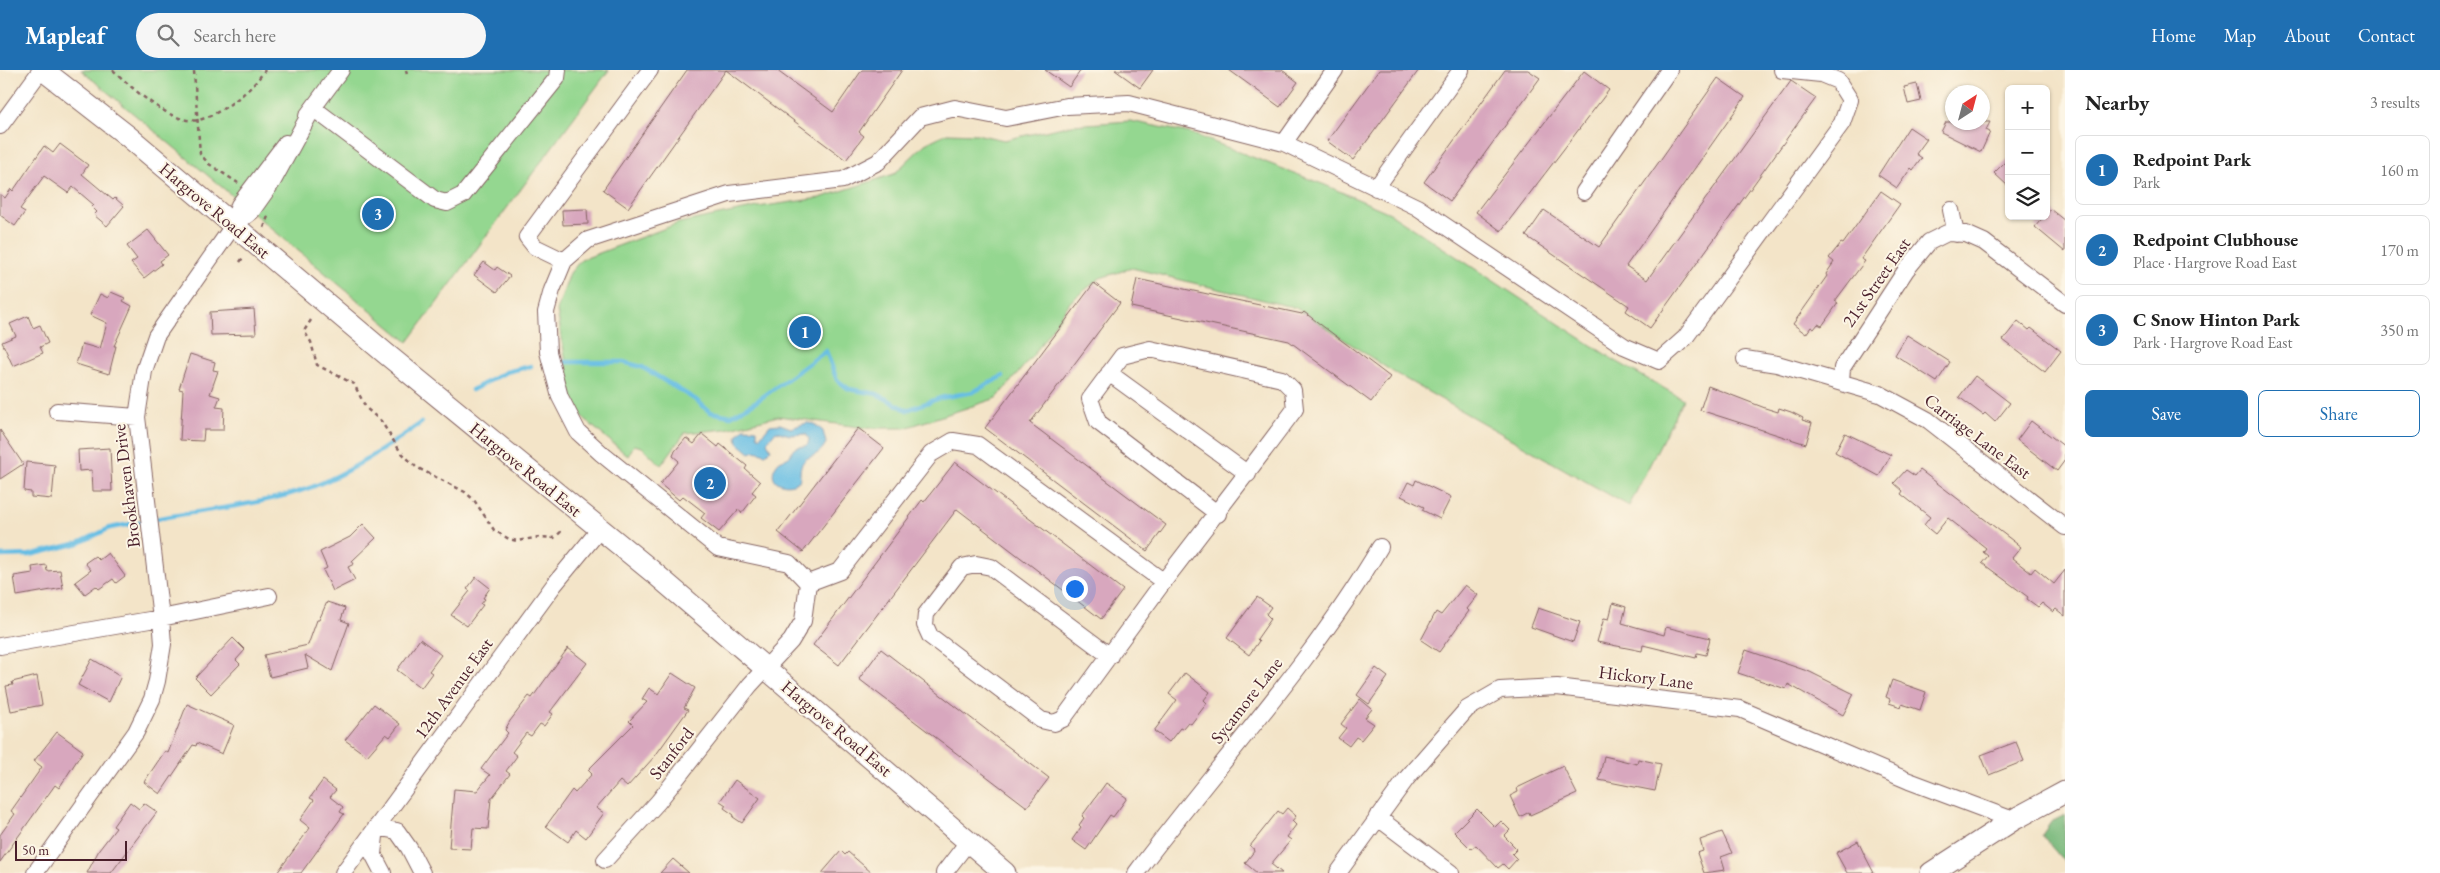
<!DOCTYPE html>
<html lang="en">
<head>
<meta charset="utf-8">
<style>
	body { margin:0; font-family:"EB Garamond",serif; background:#f6f6f6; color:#222 }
	.controls { position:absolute; right:15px; top:15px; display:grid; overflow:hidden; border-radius:8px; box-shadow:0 1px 4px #0004 }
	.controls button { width:45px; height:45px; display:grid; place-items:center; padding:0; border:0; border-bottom:1px solid #e0e0e0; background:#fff; color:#222; font:25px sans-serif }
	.compass { position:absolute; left:1945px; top:15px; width:45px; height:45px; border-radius:50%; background:#fff; box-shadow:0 1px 4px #0004; rotate:36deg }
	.scale { position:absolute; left:15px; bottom:12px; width:112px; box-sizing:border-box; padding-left:5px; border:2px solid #4a1f2b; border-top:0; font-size:14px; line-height:18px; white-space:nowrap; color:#4a1f2b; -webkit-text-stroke:4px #fcf5e5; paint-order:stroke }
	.you { position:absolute; left:1074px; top:518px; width:18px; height:18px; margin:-12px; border:4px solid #fff; border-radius:50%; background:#1a73e8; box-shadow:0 0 0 8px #1a73e833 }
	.badge { display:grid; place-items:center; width:32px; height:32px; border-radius:50%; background:#1f6fb2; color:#fff; font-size:16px; font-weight:700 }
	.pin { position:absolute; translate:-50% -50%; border:2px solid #fff; box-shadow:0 1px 5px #0006 }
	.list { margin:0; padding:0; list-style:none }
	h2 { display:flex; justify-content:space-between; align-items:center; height:65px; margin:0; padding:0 20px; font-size:21px }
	h2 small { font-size:16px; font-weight:400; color:#767676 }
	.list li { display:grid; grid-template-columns:32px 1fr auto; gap:15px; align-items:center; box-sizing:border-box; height:70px; margin:0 10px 10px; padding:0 10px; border:1px solid #e0e0e0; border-radius:8px }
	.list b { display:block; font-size:19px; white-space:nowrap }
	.list p { margin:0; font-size:16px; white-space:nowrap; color:#767676 }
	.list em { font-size:16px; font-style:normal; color:#767676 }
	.actions { display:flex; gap:10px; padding:15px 20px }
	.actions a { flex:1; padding:11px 0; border:1px solid #1f6fb2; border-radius:8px; text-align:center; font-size:18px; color:#1f6fb2 }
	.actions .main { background:#1f6fb2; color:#fff }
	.icon { flex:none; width:28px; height:28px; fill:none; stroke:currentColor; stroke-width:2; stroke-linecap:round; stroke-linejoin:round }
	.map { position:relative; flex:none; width:2065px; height:803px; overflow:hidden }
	header { display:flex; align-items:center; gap:30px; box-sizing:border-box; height:70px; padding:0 25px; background:#1f6fb2; color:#fff }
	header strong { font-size:24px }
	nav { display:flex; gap:28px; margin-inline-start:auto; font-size:18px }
	.search { width:350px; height:45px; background:#f6f6f6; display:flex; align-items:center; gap:12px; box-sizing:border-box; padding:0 18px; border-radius:28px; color:#767676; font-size:19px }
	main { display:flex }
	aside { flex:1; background:#fff }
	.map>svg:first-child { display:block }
	.green { fill:#94d790; stroke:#6f7b5e }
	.forest { fill:#77b87a; stroke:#606c52 }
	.water { fill:#66bee4; stroke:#586e88 }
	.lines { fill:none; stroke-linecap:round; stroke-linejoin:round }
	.stream { stroke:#66bee4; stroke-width:4.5 }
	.building { fill:#d8a7be }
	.minor-casing { stroke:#856462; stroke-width:18 }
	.major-casing { stroke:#856462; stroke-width:23 }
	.path { stroke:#856462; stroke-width:2.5; stroke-dasharray:4 4; stroke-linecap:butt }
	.minor { stroke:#fff; stroke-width:16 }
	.major { stroke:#fff; stroke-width:21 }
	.labels { text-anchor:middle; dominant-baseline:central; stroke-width:4; stroke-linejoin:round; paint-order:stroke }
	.street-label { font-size:18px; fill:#4a1f2b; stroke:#fcf5e5 }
</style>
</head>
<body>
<header>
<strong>Mapleaf</strong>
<div class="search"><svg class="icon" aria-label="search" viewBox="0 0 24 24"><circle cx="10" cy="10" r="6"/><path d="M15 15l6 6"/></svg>Search here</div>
<nav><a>Home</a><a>Map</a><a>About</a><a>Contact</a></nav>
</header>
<main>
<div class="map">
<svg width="2065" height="803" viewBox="0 0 2065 803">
	<rect width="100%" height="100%" fill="#fcf5e5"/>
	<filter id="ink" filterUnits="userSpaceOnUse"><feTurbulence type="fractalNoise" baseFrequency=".02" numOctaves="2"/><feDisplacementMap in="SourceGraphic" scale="10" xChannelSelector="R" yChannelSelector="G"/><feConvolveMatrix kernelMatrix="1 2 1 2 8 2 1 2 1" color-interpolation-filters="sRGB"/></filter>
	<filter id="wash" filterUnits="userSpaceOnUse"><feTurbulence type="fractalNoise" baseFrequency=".0096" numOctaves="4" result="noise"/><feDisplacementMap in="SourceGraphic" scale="20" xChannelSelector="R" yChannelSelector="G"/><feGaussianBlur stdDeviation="1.12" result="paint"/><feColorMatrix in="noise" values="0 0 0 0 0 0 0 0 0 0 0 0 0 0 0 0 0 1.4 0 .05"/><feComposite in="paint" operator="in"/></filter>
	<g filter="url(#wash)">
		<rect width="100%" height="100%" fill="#f3e4c8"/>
		<path class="green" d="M 81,0 L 609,0 L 408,272 Z
			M 1130,51 L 1190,63 L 1325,115 L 1390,143 L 1614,290 L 1683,329 L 1629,436 L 1393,302 L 1296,238 L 1132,198 L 1100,208 L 1071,231 L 1034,284 L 997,328 L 905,358 L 866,358 L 778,346 L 726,359 L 685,363 L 661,395 L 642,377 L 634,375 L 628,386 L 584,349 L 572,327 L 557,240 L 570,203 L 581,190 L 679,153 L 758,137 L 820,128 L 894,104 L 925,74 L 947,63 L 976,64 L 1004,70 L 1072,55 Z"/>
		<path class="forest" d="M 2065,745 L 2065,793 L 2042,765 L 2051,752 Z"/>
		<path class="water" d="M 807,353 L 814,354 L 823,361 L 826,373 C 818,389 807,384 802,394 C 799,399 801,405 799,411 C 784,421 765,410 777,394 C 780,389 786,390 790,386 C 792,383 790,382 794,379 C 798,375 804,378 808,374 L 809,369 L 806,364 L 790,365 L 776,361 L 767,372 L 771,379 L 766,384 L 755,381 L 750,383 L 738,373 L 737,366 L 744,358 L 757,359 L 757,365 L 760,367 L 770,355 L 780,354 L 791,358 Z"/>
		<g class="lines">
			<path class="stream" d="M 563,292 L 623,292 L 642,297 L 696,330 L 710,342 L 731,346 L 757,331 L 826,281 L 837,310 L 849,319 L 877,324 L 907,340 L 940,328 L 973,322 L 1003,306
				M 472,320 L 506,302 L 531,296
				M 154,449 C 204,440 264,435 312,417 C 351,402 387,377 421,353
				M 0,486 L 30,485 L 79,473 L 110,458 L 146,451"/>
		</g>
		<g id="blocks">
			<path class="building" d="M 687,0 L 776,0 L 833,42 L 862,0 L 902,0 L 859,62 L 864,66 L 846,90 L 726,0 L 628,138 L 603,120 Z
				M 1045,0 L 1081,0 L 1069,17 Z
				M 1115,0 L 1153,0 L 1140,18 Z
				M 1229,0 L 1282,0 L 1298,12 L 1280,37 Z
				M 1379,0 L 1419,0 L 1353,90 L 1327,71 Z
				M 1505,0 L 1528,0 L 1540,8 L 1450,131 L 1424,112 Z
				M 1584,1 L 1609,20 L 1501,161 L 1476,142 Z
				M 1718,8 L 1745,27 L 1626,196 L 1647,210 L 1791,11 L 1816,28 L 1650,258 L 1626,241 L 1629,236 L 1526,166 L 1544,140 L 1599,177 Z
				M 1917,14 L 1921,31 L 1908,34 L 1904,17 Z
				M 1946,52 L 1990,52 L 1986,60 L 1990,62 L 1981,82 L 1941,62 Z
				M 1909,57 L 1927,69 L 1916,84 L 1922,88 L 1913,100 L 1911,98 L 1897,118 L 1878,105 Z
				M 60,74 L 88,95 L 82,104 L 113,130 L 115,128 L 124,136 L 107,156 L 94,145 L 97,142 L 92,137 L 94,135 L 73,117 L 68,123 L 44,106 L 20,139 L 25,142 L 15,156 L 0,145 L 0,124 L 5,128 L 11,119 L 13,121 L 44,76 L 53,83 Z
				M 2009,88 L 2009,117 L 1994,103 Z
				M 1881,121 L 1900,134 L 1861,189 L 1865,191 L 1835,231 L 1838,233 L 1822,256 L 1818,254 L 1814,259 L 1811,257 L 1806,264 L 1793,254 L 1827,206 L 1826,204 L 1834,192 L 1829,188 L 1841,173 L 1843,174 Z
				M 587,139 L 588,154 L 563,155 L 562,140 Z
				M 2050,139 L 2065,151 L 2065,182 L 2035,157 L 2044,146 L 2046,146 Z
				M 148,160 L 168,185 L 160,191 L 162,194 L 144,208 L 131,193 L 137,189 L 127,176 Z
				M 484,192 L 495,200 L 497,197 L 510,206 L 497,222 L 474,205 Z
				M 1137,209 L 1302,244 L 1304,242 L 1390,307 L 1371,332 L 1289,271 L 1131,237 Z
				M 1094,213 L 1120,233 L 1030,353 L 1166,455 L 1147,481 L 985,358 Z
				M 111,222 L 125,228 L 123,231 L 132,236 L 114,276 L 116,276 L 109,304 L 76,294 L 82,274 L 100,279 L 107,253 L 90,245 L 100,224 L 108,228 Z
				M 254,239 L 256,264 L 211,265 L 210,242 Z
				M 28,246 L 33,258 L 40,255 L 48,273 L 40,277 L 43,283 L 13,296 L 2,272 L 16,266 L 10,254 Z
				M 2018,251 L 2029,260 L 2031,258 L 2061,281 L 2045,302 L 2003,270 Z
				M 1907,265 L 1950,292 L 1937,312 L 1895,285 Z
				M 190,284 L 215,292 L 213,300 L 218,301 L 210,324 L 220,327 L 216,337 L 224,338 L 223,360 L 204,360 L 203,371 L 180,370 L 183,320 L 179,319 Z
				M 1975,306 L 2010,333 L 1995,352 L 1985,343 L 1983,345 L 1959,327 Z
				M 1708,316 L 1765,338 L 1778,342 L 1779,338 L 1791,342 L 1803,348 L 1802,350 L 1812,353 L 1806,374 L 1700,340 Z
				M 2031,351 L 2065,377 L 2065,390 L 2057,401 L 2017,370 Z
				M 858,358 L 884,378 L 803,482 L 778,462 Z
				M 0,360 L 23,394 L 0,409 Z
				M 1845,363 L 1891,385 L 1879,406 L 1835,382 Z
				M 702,364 L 718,377 L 720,374 L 747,396 L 745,399 L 760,412 L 752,422 L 756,425 L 742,443 L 738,440 L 719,462 L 701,448 L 705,443 L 683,426 L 679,430 L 660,414 L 679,391 L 673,386 L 675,381 L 686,368 L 694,374 Z
				M 110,378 L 112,421 L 93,421 L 92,400 L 79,401 L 78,380 Z
				M 26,392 L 55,395 L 52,429 L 31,427 L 31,422 L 24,421 Z
				M 955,392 L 1123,520 L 1101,549 L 957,439 L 839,595 L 813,575 L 922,430 L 924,432 Z
				M 1906,400 L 1915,406 L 1920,400 L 2021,477 L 2012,488 L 2031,503 L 2035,498 L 2054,514 L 2065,500 L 2065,546 L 2056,539 L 2053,542 L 2042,533 L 2038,537 L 2027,529 L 2028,527 L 1982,493 L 1988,486 L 1983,482 L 1986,478 L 1948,448 L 1935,464 L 1924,455 L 1930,447 L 1901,424 L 1903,421 L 1894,413 Z
				M 1416,410 L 1451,427 L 1440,449 L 1422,440 L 1424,437 L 1401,426 L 1408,412 L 1414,415 Z
				M 363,454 L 376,468 L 352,491 L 354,494 L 348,497 L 355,510 L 333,521 L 323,500 L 327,498 L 320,482 L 350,467 Z
				M 108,483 L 125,506 L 116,513 L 113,509 L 99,519 L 96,516 L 85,524 L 75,512 L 91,500 L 85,493 L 95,486 L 99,490 Z
				M 46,495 L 47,501 L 60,500 L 63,518 L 17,526 L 14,506 L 33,503 L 32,497 Z
				M 476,507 L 490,518 L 483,528 L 485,529 L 481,534 L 483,535 L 467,556 L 451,545 L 470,521 L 467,519 Z
				M 1465,515 L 1478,525 L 1467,539 L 1469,541 L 1439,582 L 1421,570 L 1436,542 L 1441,545 Z
				M 1257,527 L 1271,537 L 1266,544 L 1271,549 L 1257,569 L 1259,571 L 1249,585 L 1227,568 Z
				M 327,532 L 345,538 L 341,550 L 349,553 L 332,601 L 305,585 L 308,598 L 270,607 L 264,585 L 308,575 L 317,550 L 319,550 Z
				M 1613,533 L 1626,537 L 1622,553 L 1664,565 L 1666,557 L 1710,568 L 1706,585 L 1697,583 L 1696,588 L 1643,575 L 1642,581 L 1597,572 L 1604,548 L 1609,549 Z
				M 1538,538 L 1580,552 L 1573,572 L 1531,557 Z
				M 233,568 L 245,580 L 236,590 L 240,594 L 211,624 L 195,608 Z
				M 420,569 L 441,585 L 429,601 L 432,603 L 421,618 L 397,600 Z
				M 568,578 L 587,593 L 550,642 L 553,644 L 544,656 L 540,654 L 531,666 L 526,663 L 512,682 L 517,686 L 506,701 L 510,704 L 491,729 L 488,759 L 473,758 L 471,779 L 449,778 L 454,719 L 477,721 L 490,705 L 481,699 L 508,663 L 505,660 L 510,651 L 529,626 L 532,628 Z
				M 881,579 L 1049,708 L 1027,737 L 859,609 Z
				M 1746,580 L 1810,602 L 1854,624 L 1843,645 L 1788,614 L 1786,619 L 1738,603 Z
				M 92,589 L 121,606 L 109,632 L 78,615 Z
				M 1376,598 L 1388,607 L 1369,634 L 1357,625 Z
				M 672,603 L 695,618 L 684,638 L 688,640 L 655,686 L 627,717 L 620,711 L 596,738 L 604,743 L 586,768 L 576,760 L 568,772 L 546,756 L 572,720 L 575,723 L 592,704 L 588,700 L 633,655 L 629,651 L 647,632 L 642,629 L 649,618 L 658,624 Z
				M 1185,603 L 1210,622 L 1204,630 L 1207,633 L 1191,654 L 1188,652 L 1182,659 L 1180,658 L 1169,672 L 1154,661 L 1177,630 L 1169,624 Z
				M 37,606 L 42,635 L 11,641 L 6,616 L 13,615 L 12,612 Z
				M 1892,610 L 1926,622 L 1920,640 L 1902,634 L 1901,637 L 1889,633 L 1890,629 L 1886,627 Z
				M 1360,629 L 1372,639 L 1365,648 L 1374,654 L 1361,670 L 1356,667 L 1349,676 L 1338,668 L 1346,658 L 1341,654 Z
				M 187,634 L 234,655 L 222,684 L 197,673 L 196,676 L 193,675 L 160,724 L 144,712 L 165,681 L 168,683 Z
				M 374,634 L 400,654 L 390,667 L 386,664 L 367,686 L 345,670 Z
				M 57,662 L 83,681 L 59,718 L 55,715 L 0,792 L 0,765 L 15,744 L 11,741 L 42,697 L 34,691 Z
				M 2016,672 L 2024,691 L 1989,705 L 1981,685 Z
				M 1604,686 L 1637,694 L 1638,689 L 1661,694 L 1655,721 L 1599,710 Z
				M 1563,696 L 1577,724 L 1530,745 L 1529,742 L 1520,747 L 1510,726 L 1518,722 L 1517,718 Z
				M 323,710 L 336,720 L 330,727 L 343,737 L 340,742 L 344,744 L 301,803 L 277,803 L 310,758 L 300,750 L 314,730 L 310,728 Z
				M 735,710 L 760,728 L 742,753 L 733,747 L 734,745 L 724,738 L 726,735 L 720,731 Z
				M 1106,713 L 1127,728 L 1113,747 L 1110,745 L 1086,780 L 1072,770 L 1081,757 L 1079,755 L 1084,748 L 1082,746 Z
				M 130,732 L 139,739 L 144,733 L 157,742 L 111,803 L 87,803 L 99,780 L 116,758 L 113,756 Z
				M 1287,738 L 1296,746 L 1292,751 L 1296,755 L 1287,767 L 1291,770 L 1271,794 L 1282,803 L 1257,803 L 1245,793 L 1255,780 L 1250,776 L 1278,741 L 1282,744 Z
				M 1477,739 L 1495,757 L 1501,751 L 1510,760 L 1504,766 L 1517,779 L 1512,784 L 1517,789 L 1508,799 L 1503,794 L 1498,798 L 1476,775 L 1471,779 L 1454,762 Z
				M 1722,762 L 1732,783 L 1721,787 L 1725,800 L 1704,803 L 1697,783 L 1703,781 L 1700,770 Z
				M 1858,771 L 1864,784 L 1874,803 L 1847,803 L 1836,783 Z
				M 841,781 L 845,785 L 848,782 L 872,803 L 822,803 Z
				M 673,789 L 689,803 L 660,803 Z"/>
		</g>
	</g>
	<g filter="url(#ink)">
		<use href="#blocks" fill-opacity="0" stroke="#856462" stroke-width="1"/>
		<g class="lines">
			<g class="minor-casing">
				<path id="minor" d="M 313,38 L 435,130 L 447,133 L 463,125 L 557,8 L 558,0
					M 307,46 L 341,0
					M 0,56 L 41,0
					M 1284,73 L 1335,0
					M 1376,118 L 1461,0
					M 1584,122 L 1669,0
					M 1951,140 L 1956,164
					M 233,156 L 239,135 L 286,73
					M 564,191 L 535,177 L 527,167 L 650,0
					M 1745,289 L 1777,294 L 1880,324 L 1928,350 L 2065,457
					M 1109,303 L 1248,404
					M 1841,312 L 1842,298 L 1906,200 L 1929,172 L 1947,163 L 1966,164 L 1984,172 L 2065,234
					M 57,341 L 137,347
					M 808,513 L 840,501 L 931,384 L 953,371 L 978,375 L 1164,512
					M 0,576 L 161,548 L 269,526
					M 1110,586 L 991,497 L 976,494 L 962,497 L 926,544 L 925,555 L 930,566 L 1041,650 L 1054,653 L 1063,649 C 1097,603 1130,557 1164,511 C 1208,454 1252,397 1295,339 L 1293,320 L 1282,309 L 1150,279 L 1122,286 L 1090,329 L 1098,352 L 1218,444
					M 1377,747 L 1451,803
					M 605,790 L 658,732 L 750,615 L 791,571 L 803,551 L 808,513 L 789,493 L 718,478 L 602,384 L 578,362 L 560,327 L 548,282 L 546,242 L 552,220 L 564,191 L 588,170 L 729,124 L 843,110 L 878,92 L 920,47 L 955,38 L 1006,48 L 1067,36 L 1129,33 L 1284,73 L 1417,137 L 1624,276 L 1659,291 L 1685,268 L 1842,53 L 1850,30 L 1838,11 L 1821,4 L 1782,0
					M 35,803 L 136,662 L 152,629 L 157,611 L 163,574 L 161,548 L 137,347 L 144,301 L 156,266 L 233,156 L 251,142 L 273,111 L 313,38
					M 343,803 L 554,515 L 600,459
					M 383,803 L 373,784 L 376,757 L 397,761 L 409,778 L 422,803
					M 944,803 L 968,772
					M 1136,803 C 1217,695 1311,594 1380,477
					M 1338,803 L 1407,708 L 1467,639 L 1500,620 L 1557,617 L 1740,639 L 1909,711 L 2013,750"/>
			</g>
			<g class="major-casing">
				<path id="major" d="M 43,0 L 129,67 L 385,283 L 653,502 L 1005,803
					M 1931,803 L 2013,750 L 2065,722"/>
			</g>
			<path class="path" d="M 113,0 C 131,17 171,55 198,50 C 208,48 220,41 229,35 C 243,25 255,15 265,0
				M 406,0 L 407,5
				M 194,1 L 200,84 L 209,94 L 238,113
				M 264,158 L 268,146
				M 240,192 L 244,186
				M 311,250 L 304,261 L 311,272 L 317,295 L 354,314 L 366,338 L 381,351 L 400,381 L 416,397 L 465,422 L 474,430 L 494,460 L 509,469 L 517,471 L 540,467 L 554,468 L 563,460"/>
			<use href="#minor" class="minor"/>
			<use href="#major" class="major"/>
		</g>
	</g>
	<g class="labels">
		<g class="street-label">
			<text transform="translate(215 140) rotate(40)">Hargrove Road East</text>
			<text transform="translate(1876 212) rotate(-55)">21st Street East</text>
			<text transform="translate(1978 366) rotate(37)">Carriage Lane East</text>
			<text transform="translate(526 399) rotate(39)">Hargrove Road East</text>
			<text transform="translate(126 416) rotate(-97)">Brookhaven Drive</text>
			<text transform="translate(1646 607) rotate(7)">Hickory Lane</text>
			<text transform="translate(453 618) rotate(-54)">12th Avenue East</text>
			<text transform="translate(1246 630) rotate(-52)">Sycamore Lane</text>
			<text transform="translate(837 658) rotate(40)">Hargrove Road East</text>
			<text transform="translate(671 683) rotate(-52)">Stanford</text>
		</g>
	</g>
</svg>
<div class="controls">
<button>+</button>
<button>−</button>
<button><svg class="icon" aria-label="layers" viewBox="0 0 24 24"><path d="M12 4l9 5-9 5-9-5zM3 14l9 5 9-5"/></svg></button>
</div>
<svg class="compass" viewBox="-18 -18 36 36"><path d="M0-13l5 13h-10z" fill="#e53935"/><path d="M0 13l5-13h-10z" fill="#767676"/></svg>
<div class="scale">50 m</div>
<div class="you"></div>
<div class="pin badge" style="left:805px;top:262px">1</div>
<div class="pin badge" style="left:710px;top:413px">2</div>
<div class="pin badge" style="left:378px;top:144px">3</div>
</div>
<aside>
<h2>Nearby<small>3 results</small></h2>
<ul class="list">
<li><span class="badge">1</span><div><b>Redpoint Park</b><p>Park</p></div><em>160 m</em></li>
<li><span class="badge">2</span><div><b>Redpoint Clubhouse</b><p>Place · Hargrove Road East</p></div><em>170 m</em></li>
<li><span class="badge">3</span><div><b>C Snow Hinton Park</b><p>Park · Hargrove Road East</p></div><em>350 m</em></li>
</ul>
<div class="actions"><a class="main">Save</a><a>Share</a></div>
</aside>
</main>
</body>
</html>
